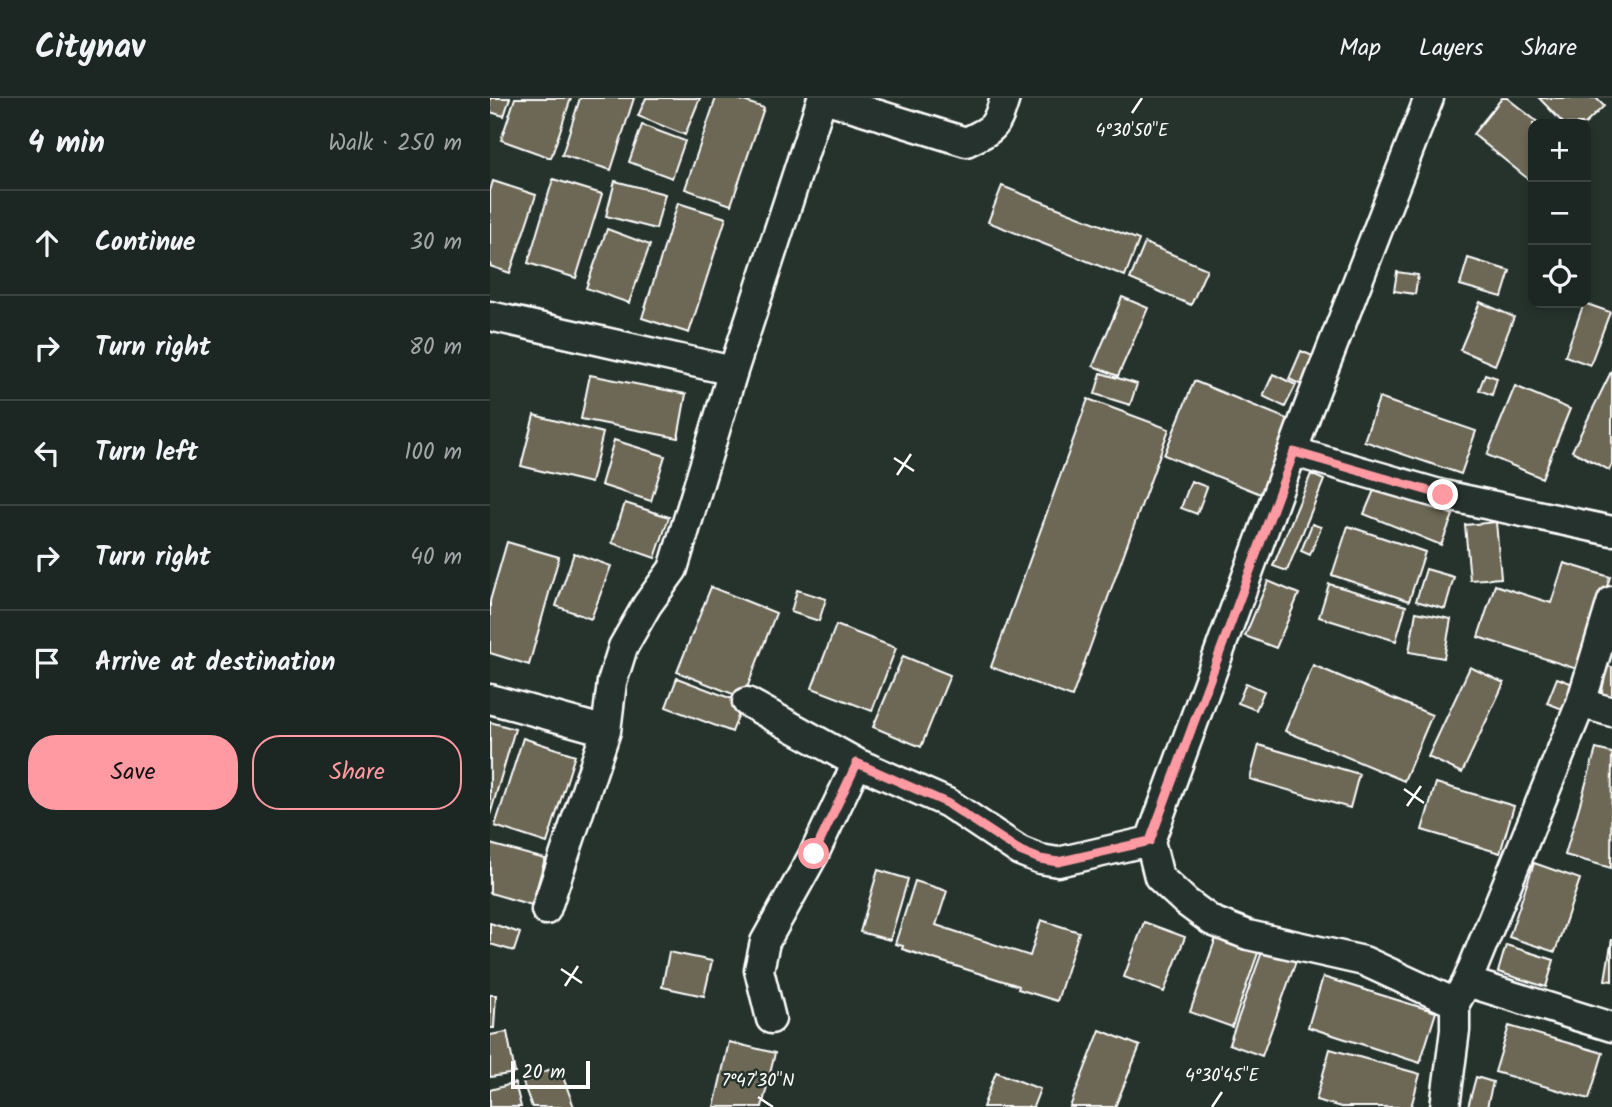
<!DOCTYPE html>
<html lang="en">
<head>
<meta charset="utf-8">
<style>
	body { margin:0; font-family:Kalam,sans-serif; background:#29322f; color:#f1f3f6 }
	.controls { position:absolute; right:21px; top:21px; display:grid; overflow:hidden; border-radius:14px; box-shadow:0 4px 10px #0003 }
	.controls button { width:63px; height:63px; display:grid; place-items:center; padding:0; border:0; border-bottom:2px solid #3a4340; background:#1c2622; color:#f1f3f6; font:35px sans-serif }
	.scale { position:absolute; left:21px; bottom:18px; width:79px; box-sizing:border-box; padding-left:7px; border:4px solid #fff; border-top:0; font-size:19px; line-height:24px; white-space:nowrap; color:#fff; -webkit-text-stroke:5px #26332d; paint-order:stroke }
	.stop { position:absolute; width:21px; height:21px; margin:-16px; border:5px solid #ff9aa2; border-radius:50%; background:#fff }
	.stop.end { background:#ff9aa2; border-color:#fff; box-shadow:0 2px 7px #0008 }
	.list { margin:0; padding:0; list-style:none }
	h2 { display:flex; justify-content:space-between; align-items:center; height:91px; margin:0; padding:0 28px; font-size:30px }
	h2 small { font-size:23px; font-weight:400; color:#a0a5a5 }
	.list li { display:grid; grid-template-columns:46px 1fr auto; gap:21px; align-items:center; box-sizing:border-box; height:105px; padding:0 28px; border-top:2px solid #3a4340 }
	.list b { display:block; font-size:26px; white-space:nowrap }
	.list em { font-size:23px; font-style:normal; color:#a0a5a5 }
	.actions { display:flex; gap:14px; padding:21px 28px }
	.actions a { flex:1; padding:16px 0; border:2px solid #ff9aa2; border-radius:28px; text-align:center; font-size:24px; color:#ff9aa2 }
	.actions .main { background:#ff9aa2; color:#111 }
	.icon { flex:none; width:38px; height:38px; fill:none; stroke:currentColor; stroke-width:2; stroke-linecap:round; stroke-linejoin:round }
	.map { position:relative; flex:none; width:1122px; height:1009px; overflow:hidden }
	header { display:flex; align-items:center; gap:42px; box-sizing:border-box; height:98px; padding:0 35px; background:#1c2622; border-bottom:2px solid #3a4340 }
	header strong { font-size:33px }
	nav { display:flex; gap:38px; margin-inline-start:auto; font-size:24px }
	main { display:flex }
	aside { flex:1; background:#1c2622 }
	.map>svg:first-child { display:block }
	.building { fill:#6c6755; stroke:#fff; stroke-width:2 }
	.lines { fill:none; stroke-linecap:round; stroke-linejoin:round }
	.street-casing { stroke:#fff; stroke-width:33 }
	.street { stroke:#26332d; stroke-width:28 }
	.route { stroke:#ff9aa2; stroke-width:9 }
	.ticks { fill:none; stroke:#fff; stroke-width:2.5 }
	.ticks-label { font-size:18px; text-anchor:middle; fill:#fff; stroke:#26332d; stroke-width:5; stroke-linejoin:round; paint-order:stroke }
</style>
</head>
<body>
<header>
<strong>Citynav</strong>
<nav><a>Map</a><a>Layers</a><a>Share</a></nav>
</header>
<main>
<aside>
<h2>4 min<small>Walk · 250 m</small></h2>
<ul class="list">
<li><svg class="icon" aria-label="ahead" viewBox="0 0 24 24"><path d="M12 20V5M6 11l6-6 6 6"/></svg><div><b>Continue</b></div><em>30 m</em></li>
<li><svg class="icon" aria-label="right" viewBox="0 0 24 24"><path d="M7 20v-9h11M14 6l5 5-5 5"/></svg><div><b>Turn right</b></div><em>80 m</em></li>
<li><svg class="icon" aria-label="left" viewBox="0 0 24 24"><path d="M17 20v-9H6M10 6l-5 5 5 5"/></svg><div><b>Turn left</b></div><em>100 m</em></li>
<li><svg class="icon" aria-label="right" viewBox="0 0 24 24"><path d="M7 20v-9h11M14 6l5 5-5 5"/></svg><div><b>Turn right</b></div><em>40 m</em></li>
<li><svg class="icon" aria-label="arrive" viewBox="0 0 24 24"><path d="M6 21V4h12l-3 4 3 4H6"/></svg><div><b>Arrive at destination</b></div></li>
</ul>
<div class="actions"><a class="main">Save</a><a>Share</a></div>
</aside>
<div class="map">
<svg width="1122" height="1009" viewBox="0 0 1122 1009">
	<rect width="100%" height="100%" fill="#26332d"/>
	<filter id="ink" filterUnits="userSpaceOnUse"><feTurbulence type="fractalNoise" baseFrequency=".0143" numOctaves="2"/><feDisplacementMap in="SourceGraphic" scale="14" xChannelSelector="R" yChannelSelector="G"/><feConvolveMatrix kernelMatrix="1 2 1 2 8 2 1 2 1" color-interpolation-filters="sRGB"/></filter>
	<g filter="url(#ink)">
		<path class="building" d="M 0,0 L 20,0 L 14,18 L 0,14 Z
			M 25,0 L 81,0 L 61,60 L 11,42 Z
			M 90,0 L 144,0 L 121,72 L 72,57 Z
			M 156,0 L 210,0 L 195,37 L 148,18 Z
			M 226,0 L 245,0 L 274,10 L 241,107 L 195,91 Z
			M 1012,0 L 1017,0 L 1050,26 L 1043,26 L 1043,85 L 983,36 Z
			M 1049,0 L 1106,0 L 1114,8 L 1095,26 L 1074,26 Z
			M 152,27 L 195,43 L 182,80 L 139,64 Z
			M 63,81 L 112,96 L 86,180 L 38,165 Z
			M 3,83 L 46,97 L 20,175 L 0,168 L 0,93 Z
			M 125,83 L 175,96 L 166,131 L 116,118 Z
			M 512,88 L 649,142 L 635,178 L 498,124 Z
			M 188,105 L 236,120 L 199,235 L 152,220 Z
			M 117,131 L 160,147 L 139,205 L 96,190 Z
			M 655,145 L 717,171 L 701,207 L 640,181 Z
			M 978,160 L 1020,173 L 1012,199 L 970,187 Z
			M 907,174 L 928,177 L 925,196 L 904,193 Z
			M 632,199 L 658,210 L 628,278 L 603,268 Z
			M 990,204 L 1024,219 L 1005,267 L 970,252 Z
			M 1094,205 L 1120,214 L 1100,267 L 1075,258 Z
			M 811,253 L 832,262 L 820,291 L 799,281 Z
			M 1122,272 L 1122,366 L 1119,372 L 1082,353 Z
			M 611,275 L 647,286 L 640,307 L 605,296 Z
			M 783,276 L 806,287 L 795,309 L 773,298 Z
			M 995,276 L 1007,280 L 1002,297 L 989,292 Z
			M 100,277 L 196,296 L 188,340 L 91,321 Z
			M 704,283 L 802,323 L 773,397 L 674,357 Z
			M 1025,288 L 1080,311 L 1052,380 L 997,357 Z
			M 889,300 L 986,333 L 971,376 L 874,343 Z
			M 598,301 L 679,331 L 582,599 L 501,569 Z
			M 44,317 L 113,335 L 101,385 L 31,368 Z
			M 124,342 L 175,358 L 161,403 L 111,387 Z
			M 821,376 L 834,382 L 797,473 L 783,468 Z
			M 701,383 L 717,389 L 707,416 L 691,410 Z
			M 887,385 L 963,417 L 951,447 L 874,416 Z
			M 135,405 L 179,419 L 165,460 L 122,445 Z
			M 1006,424 L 1011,480 L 980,482 L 975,427 Z
			M 822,426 L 831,429 L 820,457 L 811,453 Z
			M 858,428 L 935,454 L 919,503 L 842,477 Z
			M 17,444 L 69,459 L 39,567 L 0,555 L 0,503 Z
			M 84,455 L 121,468 L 101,521 L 66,508 Z
			M 1074,465 L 1120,479 L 1090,572 L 988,539 L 1005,487 L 1061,505 Z
			M 936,471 L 964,479 L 955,511 L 926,503 Z
			M 778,483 L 809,496 L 786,550 L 755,538 Z
			M 839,486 L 916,508 L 906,543 L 829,519 Z
			M 221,489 L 286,515 L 253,600 L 187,574 Z
			M 307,492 L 336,501 L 329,523 L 301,514 Z
			M 926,514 L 961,521 L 954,560 L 919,554 Z
			M 346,527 L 406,550 L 382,613 L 322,590 Z
			M 413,558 L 460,577 L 431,649 L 383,629 Z
			M 823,567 L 942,617 L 914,683 L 795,633 Z
			M 1117,568 L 1122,569 L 1122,600 L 1111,598 Z
			M 980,569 L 1014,585 L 972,675 L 938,659 Z
			M 187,580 L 253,605 L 242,634 L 176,609 Z
			M 1067,580 L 1086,587 L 1075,612 L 1057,605 Z
			M 756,585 L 774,593 L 766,612 L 748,605 Z
			M 0,624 L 25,631 L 0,717 Z
			M 33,640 L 85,657 L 57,745 L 5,728 Z
			M 769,647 L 869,676 L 860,710 L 760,681 Z
			M 1106,651 L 1122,655 L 1121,770 L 1075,757 Z
			M 946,685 L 1024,708 L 1010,755 L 932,732 Z
			M 0,746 L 55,761 L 42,807 L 0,795 Z
			M 1044,765 L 1090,781 L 1065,854 L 1019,839 Z
			M 388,772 L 418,781 L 400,842 L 370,834 Z
			M 425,783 L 457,793 L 446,827 L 540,858 L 551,822 L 589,834 L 567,903 L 528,891 L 529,888 L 412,851 L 413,848 L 405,846 Z
			M 654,824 L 695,839 L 674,894 L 634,879 Z
			M 0,825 L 30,835 L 24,853 L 0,846 Z
			M 728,834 L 770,849 L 742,929 L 700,914 Z
			M 1122,841 L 1122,883 L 1115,882 Z
			M 1016,847 L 1064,862 L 1056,889 L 1008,874 Z
			M 773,851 L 806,863 L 772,958 L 739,946 Z
			M 179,854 L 222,863 L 214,898 L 172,889 Z
			M 833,879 L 946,914 L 930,965 L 818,929 Z
			M 0,897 L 6,897 L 4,930 L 0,930 Z
			M 1019,928 L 1113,955 L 1099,1001 L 1005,974 Z
			M 610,932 L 650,948 L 625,1009 L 580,1009 Z
			M 17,934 L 25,975 L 0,979 L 0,937 Z
			M 239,944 L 285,955 L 272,1009 L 224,1009 Z
			M 840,951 L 930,976 L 921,1009 L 851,1009 L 826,1002 Z
			M 69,968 L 84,1009 L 42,1009 L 32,982 Z
			M 506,974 L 550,991 L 543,1009 L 493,1009 Z
			M 986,979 L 1003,984 L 997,1009 L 978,1009 Z
			M 25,985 L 31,1009 L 0,1009 L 0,992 Z"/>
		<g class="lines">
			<g class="street-casing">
				<path id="street" d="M 334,0 L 476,44 C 504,31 506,30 515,0
					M 939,0 L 818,311 L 660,743 L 669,779 L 696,804 L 722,823 L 758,837 L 874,863 L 965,905
					M 0,218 L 243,273
					M 804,354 L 953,397 L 1122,433
					M 0,601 L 116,633
					M 257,604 L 367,665 L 458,705 L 530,753 L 550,761 L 568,764 L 660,743
					M 1091,605 L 1122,614
					M 56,812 L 116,633 L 122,584 L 133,549 L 157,507 L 183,471 L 243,273 L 332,0
					M 977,884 L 1122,929
					M 281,921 L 269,872 L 275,844 L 324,756 L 367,665
					M 955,1009 L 965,932 L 965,905 L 977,884 L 1091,605 L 1122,503"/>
			</g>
			<use href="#street" class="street"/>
		</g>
	</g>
	<g class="lines" filter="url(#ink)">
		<path class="route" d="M 324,756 L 367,665 L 457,705 L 530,753 L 550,761 L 568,764 L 660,743 L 804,354 L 953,397"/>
	</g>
	<path class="ticks" d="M 642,15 L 652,0M 404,360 L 424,373M 407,377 L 421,356M 914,691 L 934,705M 917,708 L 931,688M 71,871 L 92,885M 75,888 L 88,868M 268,999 L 283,1009M 722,1009 L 732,994"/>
	<g class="ticks-label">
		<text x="642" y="38">4°30'50"E</text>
		<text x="732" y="983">4°30'45"E</text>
		<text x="268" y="988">7°47'30"N</text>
	</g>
</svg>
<div class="controls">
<button>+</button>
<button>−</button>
<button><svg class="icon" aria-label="locate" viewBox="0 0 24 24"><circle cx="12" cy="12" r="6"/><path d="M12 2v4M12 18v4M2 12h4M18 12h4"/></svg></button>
</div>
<div class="scale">20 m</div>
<div class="stop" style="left:324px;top:756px"></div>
<div class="stop end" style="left:953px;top:397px"></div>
</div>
</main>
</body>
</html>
